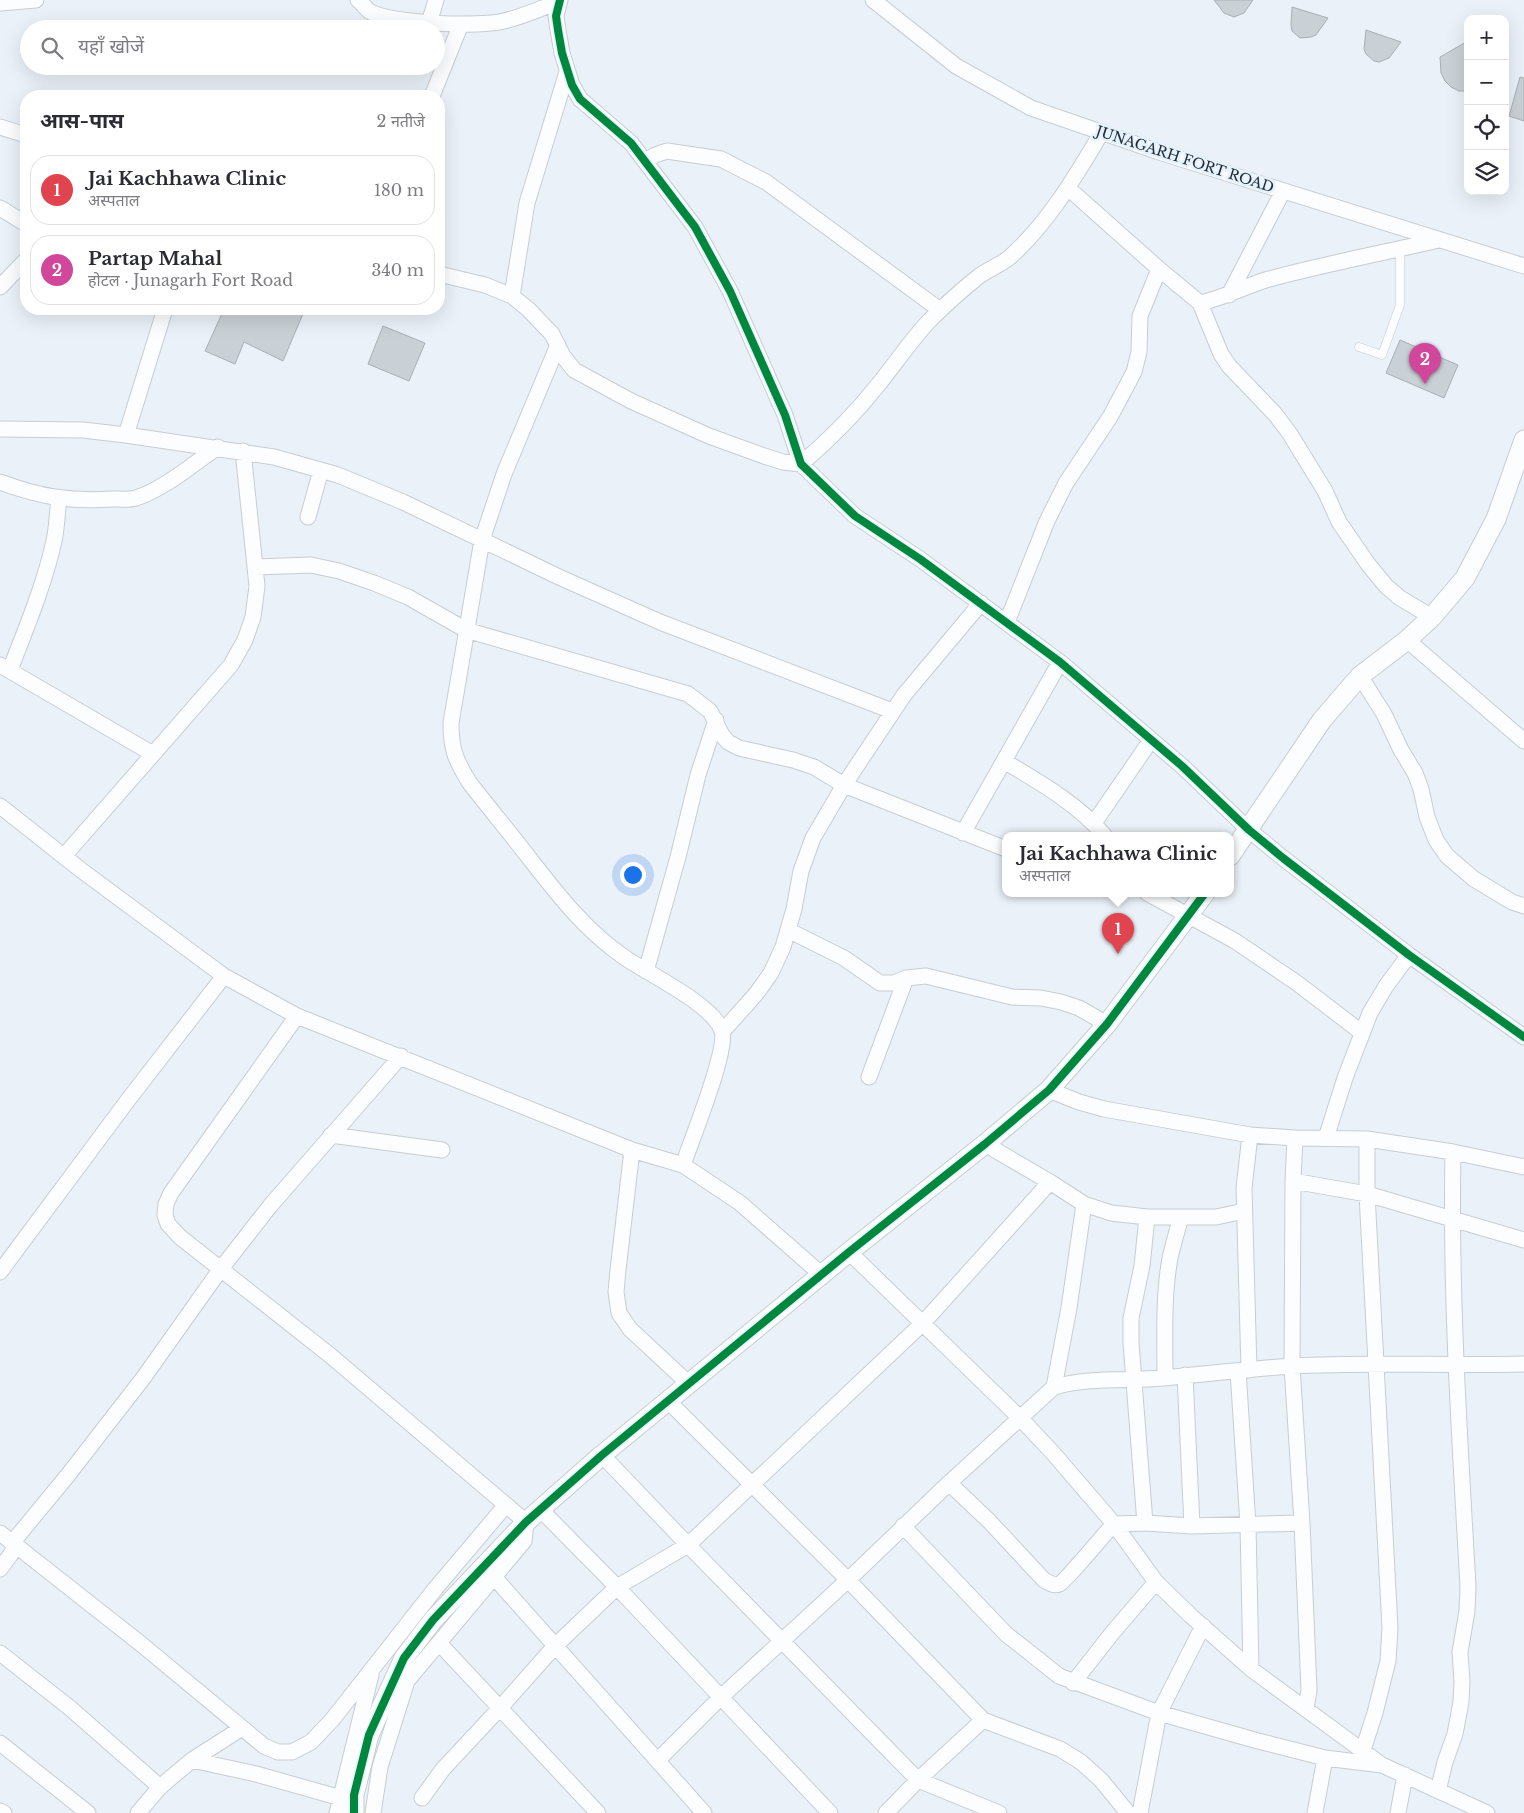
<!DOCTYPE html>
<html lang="hi">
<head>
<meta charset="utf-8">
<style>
	body { margin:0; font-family:"Libre Baskerville","Noto Sans Devanagari",serif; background:#f2f2f3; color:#2b2b33 }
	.controls { position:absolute; right:15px; top:15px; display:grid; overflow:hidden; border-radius:10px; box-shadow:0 5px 20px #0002 }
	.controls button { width:45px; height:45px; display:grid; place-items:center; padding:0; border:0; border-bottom:1px solid #e1e1e2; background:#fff; color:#2b2b33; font:25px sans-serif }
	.you { position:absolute; left:632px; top:874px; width:18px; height:18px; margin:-12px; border:4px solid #fff; border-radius:50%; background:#1a73e8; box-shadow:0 0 0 8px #1a73e833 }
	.badge { display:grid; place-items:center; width:32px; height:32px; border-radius:50%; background:#0f766e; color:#fff; font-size:16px; font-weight:700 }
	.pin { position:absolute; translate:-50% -41px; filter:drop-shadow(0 1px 2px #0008) }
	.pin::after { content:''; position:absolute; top:26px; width:18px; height:15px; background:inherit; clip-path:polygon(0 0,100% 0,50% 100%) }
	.popup { position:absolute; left:1002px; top:832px; width:232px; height:65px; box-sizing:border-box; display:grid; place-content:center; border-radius:10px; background:#fff; filter:drop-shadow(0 1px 4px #0005); font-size:16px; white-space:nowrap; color:#7c7c81 }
	.popup b { font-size:19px; color:#2b2b33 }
	.popup::after { content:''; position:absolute; left:50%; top:100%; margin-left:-10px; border:10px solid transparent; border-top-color:#fff }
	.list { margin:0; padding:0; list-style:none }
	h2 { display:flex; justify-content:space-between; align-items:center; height:65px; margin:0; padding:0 20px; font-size:21px }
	h2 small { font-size:16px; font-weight:400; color:#7c7c81 }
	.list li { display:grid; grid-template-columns:32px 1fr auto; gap:15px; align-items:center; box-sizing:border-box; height:70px; margin:0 10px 10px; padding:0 10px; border:1px solid #e1e1e2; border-radius:20px }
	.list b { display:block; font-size:19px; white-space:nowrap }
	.list p { margin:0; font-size:16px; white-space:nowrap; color:#7c7c81 }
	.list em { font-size:16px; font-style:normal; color:#7c7c81 }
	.icon { flex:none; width:28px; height:28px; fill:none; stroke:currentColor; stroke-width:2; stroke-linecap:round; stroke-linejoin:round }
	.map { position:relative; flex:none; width:1524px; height:1813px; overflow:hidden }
	.search { position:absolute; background:#fff; box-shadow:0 5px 20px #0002; left:20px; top:20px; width:425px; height:55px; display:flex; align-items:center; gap:12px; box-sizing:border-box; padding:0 18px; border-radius:28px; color:#7c7c81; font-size:19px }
	.panel { position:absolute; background:#fff; box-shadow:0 5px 20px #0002; left:20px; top:90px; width:425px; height:225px; border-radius:20px }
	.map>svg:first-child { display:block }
	.building { fill:#cad1d6; stroke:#a9b0b5 }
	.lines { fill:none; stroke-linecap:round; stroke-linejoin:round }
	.service-casing { stroke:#c7cdd3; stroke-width:9 }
	.minor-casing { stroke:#c7cdd3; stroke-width:17 }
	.tertiary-casing { stroke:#c7cdd3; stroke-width:21 }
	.service { stroke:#fcfdfe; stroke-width:8 }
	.minor { stroke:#fcfdfe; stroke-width:15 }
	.tertiary { stroke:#fcfdfe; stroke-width:19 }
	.cycleway-casing { stroke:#e4f2fe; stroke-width:11 }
	.cycleway { stroke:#00873e; stroke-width:8 }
	.labels { text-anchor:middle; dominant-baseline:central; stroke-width:5; stroke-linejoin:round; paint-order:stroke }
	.street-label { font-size:14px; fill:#242a30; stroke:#e4f2fe }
</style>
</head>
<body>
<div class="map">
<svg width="1524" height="1813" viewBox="0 0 1524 1813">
	<rect width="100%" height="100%" fill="#eaf1f8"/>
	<path class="building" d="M 1214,0 L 1253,0 L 1244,13 L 1234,17 L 1224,13 Z
		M 1292,7 L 1328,18 L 1316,35 L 1311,37 L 1300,38 L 1292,31 L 1291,25 Z
		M 1366,30 L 1401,42 L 1389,58 L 1379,62 L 1374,61 L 1366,54 L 1364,49 Z
		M 1468,41 L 1468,91 L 1459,91 L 1451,87 L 1445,81 L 1441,73 L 1440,57 Z
		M 1520,77 L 1524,78 L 1524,121 L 1509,116 Z
		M 224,309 L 305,309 L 283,361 L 244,342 L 235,364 L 205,351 Z
		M 383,326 L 425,343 L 409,381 L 368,364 Z
		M 1400,340 L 1458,365 L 1444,398 L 1386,373 Z"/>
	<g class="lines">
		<g class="service-casing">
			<path id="service" d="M 1359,347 L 1382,355 L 1400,305 L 1400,249"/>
		</g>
		<g class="minor-casing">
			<path id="minor" d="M 358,0 C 362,3 365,8 369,11 C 390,24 479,27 504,21 C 522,17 541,8 559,2
				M 560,0 L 556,16 L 558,30 L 562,53 L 572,85 L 580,99 L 631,143 L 695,227 L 730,291 L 785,415 L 801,464 L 855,516 L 920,559 L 1060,662 L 1182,766 L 1249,830 L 1283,858 L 1409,955 L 1524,1037
				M 873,0 L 956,66 L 1031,108 L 1159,152 L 1524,266
				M 0,3 L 36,0
				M 429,23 L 436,0
				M 376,29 L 386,17
				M 432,96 L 461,24
				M 0,127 L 26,135
				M 646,161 L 655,155 L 667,151 L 721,159 L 766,182 L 940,310
				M 1068,188 L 1159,269 L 1200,303 C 1224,298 1245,286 1269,279 C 1325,264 1382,253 1439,240
				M 0,208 L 26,224
				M 439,274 L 485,285 L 512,296 L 528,309 L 552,334 L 563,356 L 574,370 L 631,401 L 709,436 L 764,456 L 783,462 L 801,464 C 829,440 855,414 878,385 C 895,364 911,340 930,320 C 944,306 963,289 978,277 C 988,269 1001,265 1010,257 C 1049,222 1075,177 1102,132
				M 0,287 L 26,260
				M 1229,295 L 1283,191
				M 512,296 L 527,203 L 567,72
				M 1200,303 L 1221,354 L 1229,366 L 1275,414 L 1290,434 L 1325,491 L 1339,522 L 1368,564 L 1386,586 L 1400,598 L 1432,617
				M 558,345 L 504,474 L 482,540 L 451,723 C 451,749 455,759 469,782 C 489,808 510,833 530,859 C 558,895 586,931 624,957 C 648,974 713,1004 722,1031 C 728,1051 691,1141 683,1165
				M 0,429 L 83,430 L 126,435 L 274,457 L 338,475 L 403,502 L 559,577 L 660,622 L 892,711
				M 126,435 L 165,309
				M 0,482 C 40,497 71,502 113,499 C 120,499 129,500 136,498 C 164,489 193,464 218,447
				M 308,517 L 321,470
				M 255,567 L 311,565 L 339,571 L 374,583 L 408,597 L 466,630 L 688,694 L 710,711 L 722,735 L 728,742 L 739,748 L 793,760 L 814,767 L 844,785 L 1006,849
				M 1007,622 L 1047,521 L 1066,483 L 1110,417 L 1134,372 L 1139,352 L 1140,316 L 1159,269
				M 1407,640 L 1524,741
				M 0,665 L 153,754
				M 10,670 C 26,628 44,586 54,541 C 57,528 57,513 59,499
				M 1360,676 L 1384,714 L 1401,750 L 1415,773 L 1421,789 L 1427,817 L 1436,840 L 1447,856 L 1474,879 L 1512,902 L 1524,906
				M 1004,761 C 1039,782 1078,804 1104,835
				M 0,806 L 81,870 L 224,976 L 297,1016 L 632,1150 L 683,1165 L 740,1203 L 822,1275
				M 1094,823 L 1151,740
				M 963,833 L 1060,662
				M 64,856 L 231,665 L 245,640 L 253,617 L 257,586 L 243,451
				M 1147,893 L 1235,941 L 1297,983 L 1361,1032
				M 788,930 L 844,958 L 880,983 L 894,983 L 906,978 L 926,976 L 1012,997 L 1041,998 L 1061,1002 L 1079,1008 L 1107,1024
				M 646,971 L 678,857 L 698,775 L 716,720
				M 297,1016 L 171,1193 L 166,1204 L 165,1215 L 168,1224 L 180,1237 L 331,1356 L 526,1522 L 524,1541 L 407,1681 L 380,1767 L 373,1813
				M 722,1032 L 756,994 L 771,973 L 783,947 L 794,909 L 801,871 L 813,838 L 844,785 L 904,695 L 981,603
				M 869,1077 L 906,978
				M 1049,1090 L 1079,1102 L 1104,1109 L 1250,1135 L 1295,1138 L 1367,1139 L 1453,1152 L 1524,1167
				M 331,1135 L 442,1150
				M 1295,1138 L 1293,1181 L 1367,1194 L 1524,1240
				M 1326,1138 L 1345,1078 L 1370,1013 L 1386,986 L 1409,955
				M 985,1144 L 1050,1182 L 1084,1204 L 1069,1308 L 1054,1387
				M 632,1150 L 618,1270 L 616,1292 L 619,1313 L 630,1329 L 688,1383
				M 1293,1181 L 1292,1366 L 1302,1523 L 1309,1690 L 1306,1709
				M 1084,1204 L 1111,1213 L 1147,1217 L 1216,1217 L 1244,1211
				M 849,1252 L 1020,1418 L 1053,1453 L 1114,1524 L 1156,1582 L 1191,1616 L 1251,1669 L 1382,1765 L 1487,1813
				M 0,1272 L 128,1100 L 224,976
				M 1249,1370 L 1244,1188 L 1250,1135
				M 1238,1371 L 1248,1525 L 1251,1669
				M 1185,1375 L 1192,1526
				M 1165,1378 C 1165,1338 1163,1297 1170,1258 C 1173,1245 1177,1231 1181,1217
				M 668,1401 L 848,1580 L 983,1720 L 1060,1749 L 1081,1762 L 1101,1780 L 1128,1813
				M 602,1455 L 688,1545 L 918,1780 L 999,1813
				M 949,1483 L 989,1521 L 1044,1580 C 1049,1583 1054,1586 1059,1584 C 1065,1582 1105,1533 1114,1524 L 1145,1523 L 1192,1526 L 1302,1523
				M 540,1509 L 617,1587 L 830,1813
				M 1145,1523 L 1131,1343 L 1131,1318 L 1142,1266 L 1147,1217
				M 903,1526 L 1006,1634 L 1059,1676 L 1159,1713 L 1258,1741 L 1325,1758 L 1382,1765
				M 0,1533 L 141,1644 L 264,1746 L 278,1752 L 292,1752 L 311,1742 L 332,1720 L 435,1589 L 506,1505
				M 12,1543 L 68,1475 L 144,1377 L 220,1270 L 270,1206 L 401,1056
				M 0,1569 L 17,1546
				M 494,1577 L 704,1813
				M 439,1643 L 598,1813
				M 0,1653 L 70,1708 L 160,1787
				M 1073,1683 L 1113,1632 L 1156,1582
				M 0,1743 L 88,1813
				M 1363,1750 L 1375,1713 L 1388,1661 L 1390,1628 L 1367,1194 L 1367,1139
				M 192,1760 L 256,1774 L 341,1798
				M 658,1760 L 721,1697 L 848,1580 L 949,1483 L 1054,1387 C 1089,1377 1127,1381 1163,1378 C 1206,1374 1249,1369 1292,1366 C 1369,1362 1447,1366 1524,1364
				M 1438,1791 L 1445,1762 L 1455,1734 L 1461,1702 L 1462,1682 L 1460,1652 L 1467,1611 L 1468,1587 C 1460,1442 1450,1297 1453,1152
				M 422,1798 L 443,1769 L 500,1708 L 555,1646 L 617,1587 L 688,1545 L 923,1323 L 1050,1182
				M 0,1811 L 4,1813
				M 138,1813 L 160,1787 L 192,1760 L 242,1728
				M 337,1813 L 371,1675
				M 886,1813 L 918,1780 L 983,1720
				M 1140,1813 L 1159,1713 L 1203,1626
				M 1315,1813 L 1325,1758
				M 1398,1813 L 1405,1775"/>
		</g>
		<g class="tertiary-casing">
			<path id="tertiary" d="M 1230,856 L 1322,720 L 1360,676 L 1407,640 L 1432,617 L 1465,578 L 1496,519 L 1524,440
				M 354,1813 L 354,1795 L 369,1735 L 404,1658 L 433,1620 L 526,1522 L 602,1455 L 849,1252 L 985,1144 L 1049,1090 L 1107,1024 L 1205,893"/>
		</g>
		<use href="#service" class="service"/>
		<use href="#minor" class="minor"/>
		<use href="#tertiary" class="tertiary"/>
		<g class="cycleway-casing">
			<path id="cycleway" d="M 560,0 L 556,16 L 558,30 L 562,53 L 572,85 L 580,99 L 631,143 L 695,227 L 730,291 L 785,415 L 801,464 L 855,516 L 920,559 L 1060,662 L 1182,766 L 1249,830 L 1283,858 L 1409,955 L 1524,1037
				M 354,1813 L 354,1795 L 369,1735 L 404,1658 L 433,1620 L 526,1522 L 602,1455 L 849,1252 L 985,1144 L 1049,1090 L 1107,1024 L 1205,893"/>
		</g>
		<use href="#cycleway" class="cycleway"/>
	</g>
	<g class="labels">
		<g class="street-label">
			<text transform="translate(1185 159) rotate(18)">JUNAGARH FORT ROAD</text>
		</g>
	</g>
</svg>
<div class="controls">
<button>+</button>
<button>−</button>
<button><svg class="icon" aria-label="locate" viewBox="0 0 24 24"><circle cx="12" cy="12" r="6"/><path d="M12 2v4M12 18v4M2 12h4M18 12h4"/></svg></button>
<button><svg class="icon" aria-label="layers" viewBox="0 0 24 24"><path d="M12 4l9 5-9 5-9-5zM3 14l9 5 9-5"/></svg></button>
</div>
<div class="you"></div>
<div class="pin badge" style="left:1118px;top:954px;background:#e0444e">1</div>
<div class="popup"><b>Jai Kachhawa Clinic</b>अस्पताल</div>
<div class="pin badge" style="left:1425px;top:384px;background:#d1479c">2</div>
<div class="search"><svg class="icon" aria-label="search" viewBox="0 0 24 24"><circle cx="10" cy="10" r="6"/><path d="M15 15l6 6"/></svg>यहाँ खोजें</div>
<section class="panel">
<h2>आस-पास<small>2 नतीजे</small></h2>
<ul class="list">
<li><span class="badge" style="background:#e0444e">1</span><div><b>Jai Kachhawa Clinic</b><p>अस्पताल</p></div><em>180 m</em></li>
<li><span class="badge" style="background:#d1479c">2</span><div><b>Partap Mahal</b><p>होटल · Junagarh Fort Road</p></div><em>340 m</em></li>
</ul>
</section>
</div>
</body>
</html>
